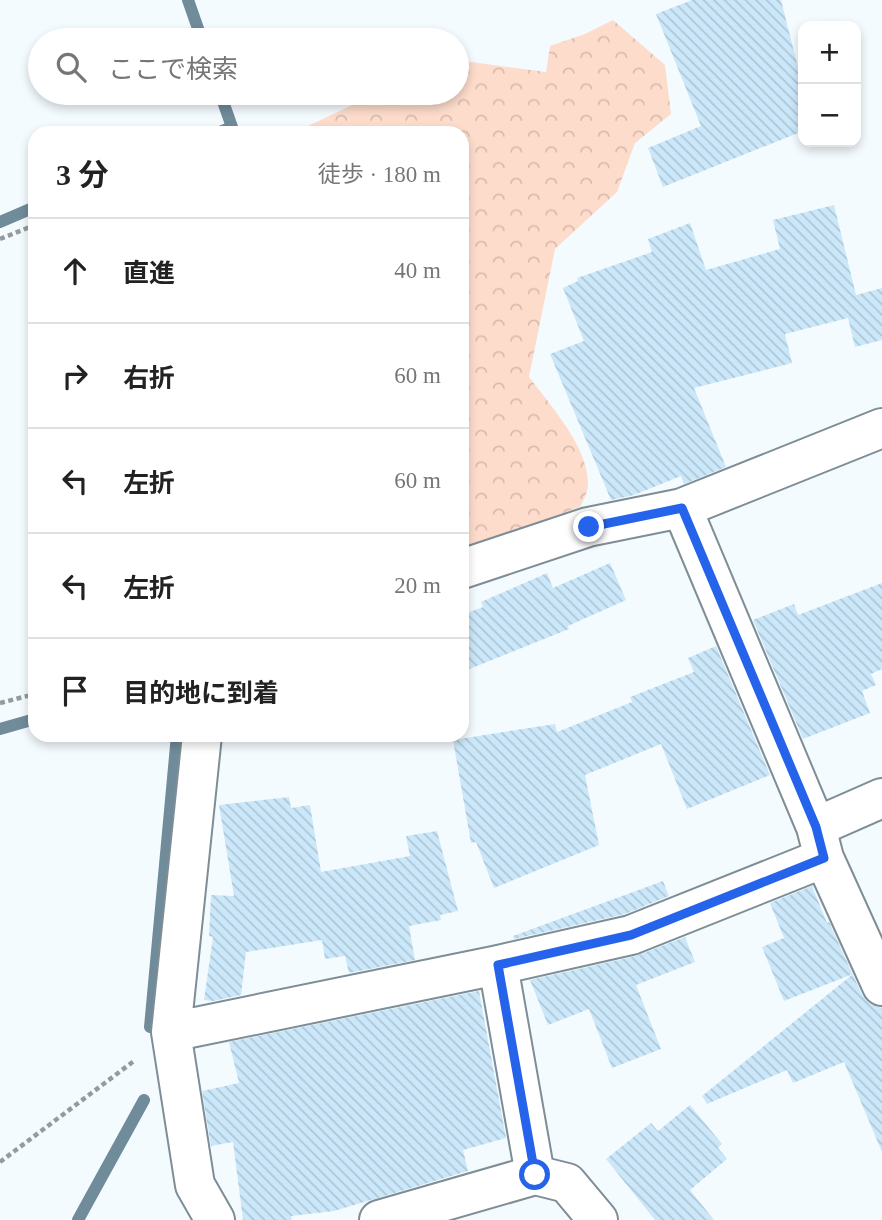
<!DOCTYPE html>
<html lang="ja">
<head>
<meta charset="utf-8">
<style>
	body { margin:0; font-family:"Times New Roman","Noto Sans JP",serif; background:#f6f6f6; color:#222 }
	.controls { position:absolute; right:21px; top:21px; display:grid; overflow:hidden; border-radius:14px; box-shadow:0 4px 10px #0003 }
	.controls button { width:63px; height:63px; display:grid; place-items:center; padding:0; border:0; border-bottom:2px solid #e0e0e0; background:#fff; color:#222; font:35px sans-serif }
	.stop { position:absolute; width:21px; height:21px; margin:-16px; border:5px solid #2563eb; border-radius:50%; background:#fff }
	.stop.end { background:#2563eb; border-color:#fff; box-shadow:0 2px 7px #0008 }
	.list { margin:0; padding:0; list-style:none }
	h2 { display:flex; justify-content:space-between; align-items:center; height:91px; margin:0; padding:0 28px; font-size:30px }
	h2 small { font-size:23px; font-weight:400; color:#767676 }
	.list li { display:grid; grid-template-columns:46px 1fr auto; gap:21px; align-items:center; box-sizing:border-box; height:105px; padding:0 28px; border-top:2px solid #e0e0e0 }
	.list b { display:block; font-size:26px; white-space:nowrap }
	.list em { font-size:23px; font-style:normal; color:#767676 }
	.icon { flex:none; width:38px; height:38px; fill:none; stroke:currentColor; stroke-width:2; stroke-linecap:round; stroke-linejoin:round }
	.map { position:relative; flex:none; width:882px; height:1220px; overflow:hidden }
	.search { position:absolute; background:#fff; box-shadow:0 4px 10px #0003; left:28px; top:28px; width:441px; height:77px; display:flex; align-items:center; gap:18px; box-sizing:border-box; padding:0 24px; border-radius:38px; color:#767676; font-size:26px }
	.panel { position:absolute; background:#fff; box-shadow:0 4px 10px #0003; left:28px; top:126px; width:441px; height:616px; border-radius:21px }
	.map>svg:first-child { display:block }
	.forest { fill:url(#forest-crowns) }
	.lines { fill:none; stroke-linecap:round; stroke-linejoin:round }
	.stream { stroke:#708b9a; stroke-width:12 }
	.building { fill:url(#building-back-hatch) }
	.minor-casing { stroke:#7e8d96; stroke-width:42 }
	.path { stroke:#949b9f; stroke-width:4.5; stroke-dasharray:5 3.5; stroke-linecap:butt }
	.minor { stroke:#fff; stroke-width:38 }
	.route { stroke:#2563eb; stroke-width:9 }
</style>
</head>
<body>
<div class="map">
<svg width="882" height="1220" viewBox="0 0 882 1220">
	<defs>
		<pattern id="forest-crowns" width="20" height="18" patternUnits="userSpaceOnUse" patternTransform="scale(1.75)"><rect width="20" height="18" fill="#fddccc"/><path d="M2 6a3 3 0 1 1 6 0M12 15a3 3 0 1 1 6 0" fill="none" stroke="#d8bcaf"/></pattern>
		<pattern id="building-back-hatch" width="6" height="6" patternUnits="userSpaceOnUse" patternTransform="scale(1.75)"><rect width="6" height="6" fill="#cbe8fa"/><path d="M-1 5l2 2M0 0l6 6M5-1l2 2" fill="none" stroke="#aec6d6"/></pattern>
	</defs>
	<rect width="100%" height="100%" fill="#f4fbff"/>
	<path class="forest" d="M 613,20 L 665,65 L 671,114 L 635,143 L 617,192 L 555,249 L 529,377 C 551,406 589,448 588,485 C 588,492 583,500 581,506 L 462,554 L 462,133 L 295,132 L 378,93 L 457,93 L 457,60 L 546,72 L 550,46 L 585,34 Z"/>
	<g class="lines">
		<path class="stream" d="M 188,0 L 202,40
			M 217,133 L 232,127 L 220,93
			M 0,222 L 35,207
			M 0,729 L 35,719
			M 150,1027 L 177,735
			M 78,1220 L 144,1100"/>
	</g>
	<path class="building" d="M 692,0 L 781,0 L 803,87 L 803,131 L 663,187 L 648,148 L 701,126 L 656,14 Z
		M 834,205 L 856,295 L 882,288 L 882,340 L 855,347 L 848,318 L 785,334 L 792,363 L 694,388 L 726,467 L 684,484 L 681,476 L 634,495 L 611,500 L 550,354 L 584,341 L 563,288 L 578,281 L 577,278 L 652,252 L 648,239 L 690,223 L 706,270 L 780,249 L 773,220 Z
		M 610,563 L 626,600 L 568,626 L 569,629 L 462,672 L 462,615 L 483,607 L 481,602 L 547,573 L 553,588 Z
		M 882,583 L 882,669 L 871,674 L 876,685 L 862,691 L 870,713 L 803,739 L 753,620 L 794,604 L 798,615 Z
		M 716,646 L 770,775 L 687,809 L 661,744 L 585,775 L 599,845 L 494,888 L 476,842 L 471,843 L 453,740 L 555,724 L 557,732 L 632,702 L 630,697 L 694,672 L 688,658 Z
		M 289,797 L 291,808 L 310,805 L 321,872 L 410,856 L 406,836 L 437,831 L 458,911 L 440,915 L 441,920 L 409,926 L 415,960 L 349,973 L 345,956 L 325,959 L 322,940 L 246,952 L 241,995 L 213,1001 L 204,1000 L 213,937 L 209,936 L 211,895 L 234,896 L 219,805 Z
		M 663,881 L 669,896 L 625,914 L 514,939 L 513,936 Z
		M 812,886 L 827,923 L 829,922 L 862,995 L 870,1004 L 882,1008 L 882,1152 L 844,1062 L 793,1083 L 787,1070 L 707,1104 L 702,1096 L 853,974 L 784,1001 L 762,947 L 784,938 L 770,903 Z
		M 685,937 L 695,962 L 636,985 L 661,1049 L 612,1068 L 589,1009 L 548,1025 L 530,980 L 636,956 Z
		M 479,991 L 506,1138 L 463,1150 L 468,1171 L 334,1211 L 291,1216 L 292,1220 L 243,1220 L 233,1142 L 211,1146 L 202,1091 L 239,1083 L 229,1042 Z
		M 690,1105 L 722,1144 L 718,1148 L 727,1159 L 690,1190 L 714,1220 L 655,1220 L 606,1159 L 651,1123 L 658,1131 Z"/>
	<g class="lines">
		<g class="minor-casing">
			<path id="minor" d="M 682,508 L 816,827 L 824,858 L 882,986
				M 462,569 L 588,527 L 682,508 L 882,428
				M 202,735 L 171,1032 L 195,1185 L 215,1220
				M 816,827 L 882,798
				M 498,965 L 535,1175
				M 171,1032 L 498,965 L 631,935 L 824,858
				M 379,1220 L 535,1175 L 567,1183 L 598,1220"/>
		</g>
		<path class="path" d="M 0,239 L 35,225
			M 0,703 L 35,694
			M 0,1162 L 134,1061"/>
		<use href="#minor" class="minor"/>
	</g>
	<g class="lines">
		<path class="route" d="M 535,1175 L 498,965 L 631,935 L 824,858 L 816,827 L 682,508 L 589,527"/>
	</g>
</svg>
<div class="controls">
<button>+</button>
<button>−</button>
</div>
<div class="stop" style="left:535px;top:1175px"></div>
<div class="stop end" style="left:589px;top:527px"></div>
<div class="search"><svg class="icon" aria-label="search" viewBox="0 0 24 24"><circle cx="10" cy="10" r="6"/><path d="M15 15l6 6"/></svg>ここで検索</div>
<section class="panel">
<h2>3 分<small>徒歩 · 180 m</small></h2>
<ul class="list">
<li><svg class="icon" aria-label="ahead" viewBox="0 0 24 24"><path d="M12 20V5M6 11l6-6 6 6"/></svg><div><b>直進</b></div><em>40 m</em></li>
<li><svg class="icon" aria-label="right" viewBox="0 0 24 24"><path d="M7 20v-9h11M14 6l5 5-5 5"/></svg><div><b>右折</b></div><em>60 m</em></li>
<li><svg class="icon" aria-label="left" viewBox="0 0 24 24"><path d="M17 20v-9H6M10 6l-5 5 5 5"/></svg><div><b>左折</b></div><em>60 m</em></li>
<li><svg class="icon" aria-label="left" viewBox="0 0 24 24"><path d="M17 20v-9H6M10 6l-5 5 5 5"/></svg><div><b>左折</b></div><em>20 m</em></li>
<li><svg class="icon" aria-label="arrive" viewBox="0 0 24 24"><path d="M6 21V4h12l-3 4 3 4H6"/></svg><div><b>目的地に到着</b></div></li>
</ul>
</section>
</div>
</body>
</html>
